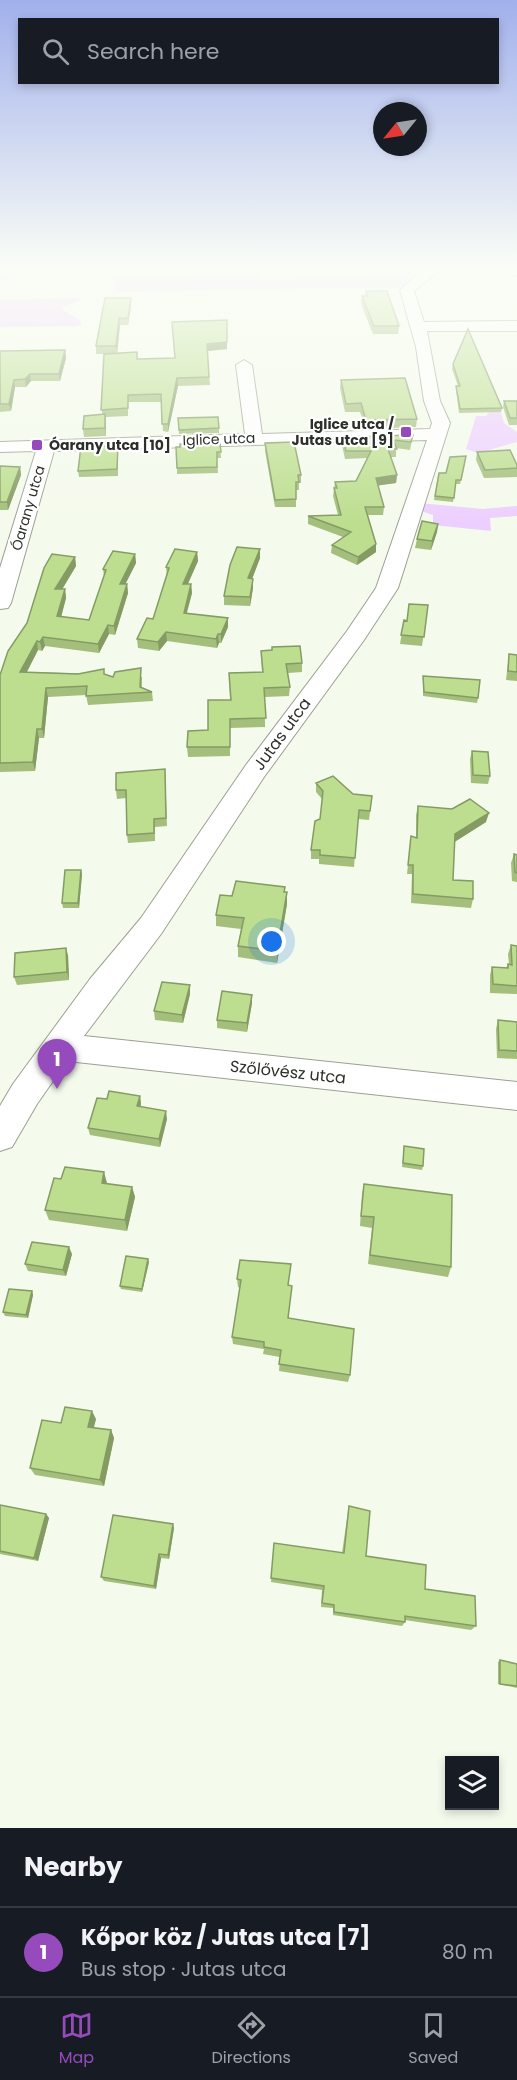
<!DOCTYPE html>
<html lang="en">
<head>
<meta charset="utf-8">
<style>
	body { margin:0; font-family:Poppins,sans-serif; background:#20242c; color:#f1f3f6 }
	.controls { position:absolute; right:18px; bottom:18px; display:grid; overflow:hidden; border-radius:0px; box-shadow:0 3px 9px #0003 }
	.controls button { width:54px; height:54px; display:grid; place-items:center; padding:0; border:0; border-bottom:2px solid #363941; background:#171b24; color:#f1f3f6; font:30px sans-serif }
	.compass { position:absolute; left:373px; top:102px; width:54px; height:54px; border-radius:50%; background:#171b24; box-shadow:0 3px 9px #0003; rotate:240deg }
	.you { position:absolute; left:272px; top:942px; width:21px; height:21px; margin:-15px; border:4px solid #fff; border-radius:50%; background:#1a73e8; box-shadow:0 0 0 9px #1a73e833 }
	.badge { display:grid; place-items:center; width:39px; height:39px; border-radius:50%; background:#964bbc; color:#fff; font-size:20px; font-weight:700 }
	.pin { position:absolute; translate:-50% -50px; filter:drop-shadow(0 2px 3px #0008) }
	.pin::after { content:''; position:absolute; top:32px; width:21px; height:18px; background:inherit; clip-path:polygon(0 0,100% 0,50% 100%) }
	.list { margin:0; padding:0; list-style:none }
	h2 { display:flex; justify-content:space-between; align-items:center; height:78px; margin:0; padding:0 24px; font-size:26px }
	h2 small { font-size:20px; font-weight:400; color:#9ea1a6 }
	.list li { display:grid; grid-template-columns:39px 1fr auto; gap:18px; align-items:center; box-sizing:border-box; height:90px; padding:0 24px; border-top:2px solid #363941 }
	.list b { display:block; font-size:22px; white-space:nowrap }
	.list p { margin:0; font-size:20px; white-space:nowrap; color:#9ea1a6 }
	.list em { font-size:20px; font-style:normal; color:#9ea1a6 }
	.icon { flex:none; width:33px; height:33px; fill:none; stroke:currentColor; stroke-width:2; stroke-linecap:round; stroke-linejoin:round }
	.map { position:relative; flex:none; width:517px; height:1828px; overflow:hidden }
	.search { position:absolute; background:#171b24; box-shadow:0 3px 9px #0003; left:18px; right:18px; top:18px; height:66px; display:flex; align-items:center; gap:15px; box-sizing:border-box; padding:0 21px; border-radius:0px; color:#9ea1a6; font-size:22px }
	.sheet { height:168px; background:#171b24 }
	nav { display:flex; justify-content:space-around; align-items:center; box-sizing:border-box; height:84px; border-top:2px solid #363941; background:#171b24; font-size:16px; color:#9ea1a6 }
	nav a { display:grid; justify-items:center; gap:3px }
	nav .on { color:#964bbc }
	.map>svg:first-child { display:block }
	.green { fill:#edcfff }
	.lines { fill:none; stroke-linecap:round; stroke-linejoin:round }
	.minor-casing { stroke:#9aa092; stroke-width:2 }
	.minor { fill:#fff; fill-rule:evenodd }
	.wall { fill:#a3bf7b }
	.shaded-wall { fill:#849b64 }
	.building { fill:#bdde8f; stroke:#849b64; stroke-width:1.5 }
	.poi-dot { fill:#964bbc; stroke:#fff; stroke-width:2 }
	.labels { text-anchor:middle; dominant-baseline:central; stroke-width:4.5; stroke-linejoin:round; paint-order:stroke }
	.far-poi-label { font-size:14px; font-weight:bold; fill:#2d302a; stroke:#fff; text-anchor:end }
	.far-street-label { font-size:14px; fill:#2d302a; stroke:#fff }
	.street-label { font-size:16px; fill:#2d302a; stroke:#fff }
</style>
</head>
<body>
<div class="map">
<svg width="517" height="1828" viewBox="0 0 517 1828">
	<rect width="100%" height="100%" fill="#f4faec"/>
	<path class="green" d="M 0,267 L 49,267 L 60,273 L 55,277 L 0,280 Z
		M 370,267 L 419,267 L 402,287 L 116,292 L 113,275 L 259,271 L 261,280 L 372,276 Z
		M 80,298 L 82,300 L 62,307 L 64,311 L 80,320 L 82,324 L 76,326 L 0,327 L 0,300 Z
		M 490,411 L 501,412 L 504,423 L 517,432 L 517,442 L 478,453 L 466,449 L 476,416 L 486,416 Z
		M 419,503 L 483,509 L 517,506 L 517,516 L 490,518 L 491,531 L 433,525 L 433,515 L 418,510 Z"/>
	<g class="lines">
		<g class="minor-casing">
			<path id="minor" d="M 425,267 L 439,267 L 434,275 L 414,291 L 424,322 L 517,321 L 517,331 L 427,331 L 440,401 L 450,423 L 398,588 L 364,640 L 264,777 L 161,934 L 84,1036 L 517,1082 L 517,1110 L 67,1061 L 37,1104 L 12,1147 L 0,1151 L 0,1106 L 13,1084 L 90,979 L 141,918 L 246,765 L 347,631 L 376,588 L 427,440 L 54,451 L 11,603 L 8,608 L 0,609 L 0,568 L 36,451 L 0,452 L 0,442 L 245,434 L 236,365 L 244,360 L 252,365 L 262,434 L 430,429 L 432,423 L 424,401 L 416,347 L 400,290 Z
				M 509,267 L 517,267 L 517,276 L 512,275 Z"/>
		</g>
		<use href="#minor" class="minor"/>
	</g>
	<path class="wall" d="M 217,267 L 301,267 L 301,270 L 217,271 Z
		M 366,291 L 399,326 L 398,334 L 373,334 L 361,304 L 362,296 L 365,296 Z
		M 105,298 L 131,306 L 128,325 L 120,325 L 117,353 L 138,359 L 175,358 L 172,322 L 227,349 L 207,351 L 210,385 L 178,386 L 168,432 L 163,431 L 161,402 L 128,402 L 128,416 L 106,417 L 106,436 L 84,437 L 83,429 L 102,414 L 104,354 L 96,354 L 96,346 Z
		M 65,350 L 66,358 L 60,381 L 31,381 L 26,387 L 15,387 L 11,411 L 0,412 L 0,351 Z
		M 453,364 L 502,408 L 501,412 L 459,413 L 456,390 L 456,386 L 458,386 L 452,369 Z
		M 341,380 L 417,419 L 416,427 L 366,429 L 360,412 L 345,412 L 340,388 Z
		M 504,401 L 517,401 L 517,425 L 509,425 L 503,407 Z
		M 178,418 L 219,428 L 219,433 L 179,434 Z
		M 413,435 L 410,450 L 396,448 L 396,457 L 391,457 L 397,475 L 396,483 L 378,485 L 384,507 L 383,515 L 368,515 L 376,552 L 357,565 L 331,553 L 332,545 L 343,537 L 308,524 L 308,516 L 338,515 L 333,496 L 335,482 L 356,481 L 367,458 L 345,459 L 342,445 L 342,437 Z
		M 220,443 L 221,458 L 217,458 L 218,473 L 177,474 L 177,468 Z
		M 265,443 L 301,475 L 301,483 L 299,483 L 299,490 L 296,490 L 296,507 L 275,507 L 265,451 Z
		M 118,446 L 118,476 L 79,477 L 78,471 Z
		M 477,452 L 517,465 L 517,477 L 484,478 L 476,460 Z
		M 466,456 L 460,484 L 456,484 L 453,502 L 434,500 L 439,473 L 446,473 Z
		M 0,466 L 20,467 L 21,475 L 8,510 L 0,510 Z
		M 438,524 L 437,532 L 431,550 L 415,548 L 417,539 Z
		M 260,549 L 260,558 L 252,579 L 253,588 L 250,606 L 224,605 L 224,596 Z
		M 197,552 L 198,561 L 187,584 L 191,584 L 192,593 L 187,613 L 228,627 L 221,643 L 219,643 L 217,648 L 167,641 L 159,651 L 138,648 L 137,639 L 153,619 L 167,576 L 166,567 Z
		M 135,554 L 136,563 L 125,584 L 127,584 L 128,593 L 115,635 L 109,634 L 99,653 L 45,646 L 42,651 L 38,650 L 27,672 L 105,674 L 113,677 L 142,677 L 142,688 L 152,692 L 153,701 L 88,705 L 86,695 L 48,697 L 44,738 L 39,738 L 35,771 L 0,772 L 0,675 L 27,623 L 75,557 L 76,566 L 62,589 L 65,589 L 66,598 L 61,617 L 89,620 L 104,576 L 103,569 Z
		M 428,605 L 422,646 L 400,644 L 404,620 L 407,621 Z
		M 261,651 L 302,663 L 302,672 L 288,673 L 290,687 L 289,696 L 265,697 L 265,727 L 230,728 L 230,756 L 188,757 L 187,747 L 208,730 L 230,700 L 229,673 L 262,672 Z
		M 509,654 L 517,655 L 517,681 L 506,680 Z
		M 423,676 L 478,698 L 477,703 L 423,696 Z
		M 472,751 L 490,776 L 488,784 L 471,783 L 470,759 Z
		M 165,769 L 167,826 L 155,827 L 155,841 L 128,843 L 127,835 L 126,798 L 117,799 L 116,790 Z
		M 316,783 L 353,794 L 372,796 L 369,820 L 358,819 L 354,867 L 319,864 L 319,859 L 311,859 L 311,850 L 320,819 L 322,799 L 316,792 Z
		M 418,806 L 486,822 L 454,842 L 453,880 L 473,899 L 471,908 L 411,903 L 412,874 L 407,874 L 411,836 L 416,838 L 416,815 Z
		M 514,854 L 517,855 L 517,882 L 512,881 L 511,863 Z
		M 82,874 L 79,908 L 63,908 L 62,903 Z
		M 285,887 L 285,892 L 287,892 L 287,904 L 277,963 L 238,957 L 238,946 L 241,929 L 216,926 L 216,915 L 232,896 Z
		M 511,945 L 517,946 L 517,994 L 490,993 L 490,975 L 492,967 L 506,968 L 508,964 L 509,964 L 508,954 Z
		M 68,955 L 69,980 L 17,985 L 14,977 Z
		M 190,994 L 183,1023 L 155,1020 L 154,1011 Z
		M 252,1003 L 247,1032 L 217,1028 L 217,1020 Z
		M 498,1020 L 517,1022 L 517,1059 L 497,1058 L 496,1029 Z
		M 140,1096 L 141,1104 L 140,1107 L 167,1119 L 160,1147 L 90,1135 L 88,1128 L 107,1099 Z
		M 404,1146 L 423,1166 L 422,1170 L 402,1167 Z
		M 364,1184 L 451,1267 L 448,1277 L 368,1264 L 372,1228 L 360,1226 L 362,1194 Z
		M 132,1187 L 135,1197 L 127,1231 L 49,1220 L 45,1210 Z
		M 72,1254 L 66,1276 L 28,1271 L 25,1264 Z
		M 149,1262 L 142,1292 L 121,1289 L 120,1286 Z
		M 291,1264 L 288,1286 L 289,1318 L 350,1375 L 348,1382 L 279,1371 L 280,1357 L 263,1354 L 264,1349 L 233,1344 L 232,1337 L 240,1288 L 238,1287 L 237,1279 Z
		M 32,1291 L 33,1295 L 28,1318 L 5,1316 L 3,1312 Z
		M 96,1419 L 93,1428 L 111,1430 L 114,1438 L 104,1486 L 35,1475 L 30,1468 L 61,1423 Z
		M 0,1505 L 46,1514 L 49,1518 L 38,1561 L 0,1554 Z
		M 349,1506 L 366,1556 L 425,1589 L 476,1626 L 471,1630 L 405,1620 L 405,1622 L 402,1626 L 333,1615 L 333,1608 L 321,1607 L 322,1590 L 271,1582 L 274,1543 L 342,1553 L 348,1512 Z
		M 174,1528 L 169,1559 L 161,1558 L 156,1589 L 104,1581 L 101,1577 Z
		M 500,1660 L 517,1664 L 517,1688 L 498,1684 L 498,1662 Z"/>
	<path class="shaded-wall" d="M 131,298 L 131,306 L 128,325 L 128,318 Z
		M 119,318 L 120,325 L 117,354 L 116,346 Z
		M 227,342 L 227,349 L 207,351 L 207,344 Z
		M 65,350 L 66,358 L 60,381 L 59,374 Z
		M 30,374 L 31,381 L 26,387 L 25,379 Z
		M 177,378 L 178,386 L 168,432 L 168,424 Z
		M 14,380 L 15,387 L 11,411 L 9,404 Z
		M 105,414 L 106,422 L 106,436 L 105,428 Z
		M 20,467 L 21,475 L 8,510 L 7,502 Z
		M 397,475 L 396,483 L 375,486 L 376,478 Z
		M 438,524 L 437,532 L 431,550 L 432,541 Z
		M 376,544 L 376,552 L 357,565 L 358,557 Z
		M 260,549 L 260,558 L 249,587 L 248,578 Z
		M 197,552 L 198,561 L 184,593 L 183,584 Z
		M 135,554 L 136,563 L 121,593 L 120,584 Z
		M 75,557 L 76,566 L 57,598 L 55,589 Z
		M 253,579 L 253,588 L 250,606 L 250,597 Z
		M 127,584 L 128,593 L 115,635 L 114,626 Z
		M 191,584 L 192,593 L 184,622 L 184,613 Z
		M 65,589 L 66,598 L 59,625 L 57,616 Z
		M 228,618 L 228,627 L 221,643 L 221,634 Z
		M 108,625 L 109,634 L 99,653 L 98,644 Z
		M 166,632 L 167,641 L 159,651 L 158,642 Z
		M 218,634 L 219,643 L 217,648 L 216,639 Z
		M 43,637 L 45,646 L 42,651 L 40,642 Z
		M 37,641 L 38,650 L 22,681 L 20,672 Z
		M 46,688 L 48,697 L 44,738 L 42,729 Z
		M 37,729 L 39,738 L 35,771 L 33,762 Z
		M 489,813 L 486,822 L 453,843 L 455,834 Z
		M 81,870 L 82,874 L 79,908 L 78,903 Z
		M 287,892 L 287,904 L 277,963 L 277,951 Z
		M 66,948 L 68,955 L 69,980 L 67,972 Z
		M 190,985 L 190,994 L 183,1023 L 182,1015 Z
		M 252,995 L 252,1003 L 247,1032 L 247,1023 Z
		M 140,1096 L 141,1104 L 138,1114 L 137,1106 Z
		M 166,1111 L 167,1119 L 160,1147 L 159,1139 Z
		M 104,1172 L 107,1183 L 105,1193 L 102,1183 Z
		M 132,1187 L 135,1197 L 127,1231 L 125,1220 Z
		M 69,1247 L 72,1254 L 66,1276 L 63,1270 Z
		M 148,1259 L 149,1262 L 142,1292 L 142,1289 Z
		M 32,1291 L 33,1295 L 28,1318 L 26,1315 Z
		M 92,1411 L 96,1419 L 92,1435 L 88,1427 Z
		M 111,1430 L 114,1438 L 104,1486 L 100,1480 Z
		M 46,1514 L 49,1518 L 38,1561 L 34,1558 Z
		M 173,1524 L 174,1528 L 169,1559 L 168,1555 Z
		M 159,1554 L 161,1558 L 156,1589 L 154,1586 Z"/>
	<path class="building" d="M 366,291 L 387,291 L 399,326 L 374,326 L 362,296 L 368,296 Z
		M 105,298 L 131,298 L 128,318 L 119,318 L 116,346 L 96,346 Z
		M 227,320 L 227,342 L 207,344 L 209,377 L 177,378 L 168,424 L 162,424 L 161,394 L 128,395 L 128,408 L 101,410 L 104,354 L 137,352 L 137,359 L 175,358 L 172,322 Z
		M 468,329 L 502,408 L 460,409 L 456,386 L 460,386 L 453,364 Z
		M 65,350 L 59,374 L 30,374 L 25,379 L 14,380 L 9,404 L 0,404 L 0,351 Z
		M 405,378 L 417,419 L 366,420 L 361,403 L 346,404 L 341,380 Z
		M 504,401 L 517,401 L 517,418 L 510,418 Z
		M 105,414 L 105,428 L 83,429 L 84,416 Z
		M 218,417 L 219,428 L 179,430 L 178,418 Z
		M 413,435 L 411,442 L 393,440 L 397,449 L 388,449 L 397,475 L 376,478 L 384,507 L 365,507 L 376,544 L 358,557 L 332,545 L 351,532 L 308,516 L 341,515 L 334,488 L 337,488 L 335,482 L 356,481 L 371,451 L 346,451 L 342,437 Z
		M 294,442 L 301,475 L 298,475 L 299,482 L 296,482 L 296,499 L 275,500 L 265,443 Z
		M 220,443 L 221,452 L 217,452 L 217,467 L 177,468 L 176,447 L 180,447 L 180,444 Z
		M 81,446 L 118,446 L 117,469 L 78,471 Z
		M 510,450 L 517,465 L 517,468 L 485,470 L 477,452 Z
		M 466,456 L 461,480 L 456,480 L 454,498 L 435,496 L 439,473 L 446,473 L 450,457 Z
		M 0,466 L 20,467 L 7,502 L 0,502 Z
		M 422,521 L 438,524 L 432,541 L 417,539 Z
		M 237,547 L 260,549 L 248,578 L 253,579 L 250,597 L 224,596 L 230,565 Z
		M 175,549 L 197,552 L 183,584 L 191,584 L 184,613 L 228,618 L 221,634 L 218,634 L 216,639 L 166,632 L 158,642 L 137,639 L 147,618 L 153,619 L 169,568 L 166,567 Z
		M 113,551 L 135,554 L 120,584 L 127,584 L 114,626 L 108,625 L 98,644 L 43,637 L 40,642 L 37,641 L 20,672 L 78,674 L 104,669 L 104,674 L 113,677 L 115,672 L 141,668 L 140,687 L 152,692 L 86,696 L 87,686 L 46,688 L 42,729 L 37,729 L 33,762 L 0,763 L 0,675 L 8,651 L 27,623 L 44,568 L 52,554 L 75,557 L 55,589 L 65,589 L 57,616 L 89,620 L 106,570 L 103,569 Z
		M 409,604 L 428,605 L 424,637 L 401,635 L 404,620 L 407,621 Z
		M 300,646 L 302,663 L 286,664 L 290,687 L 264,688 L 266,718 L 230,719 L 230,747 L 187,747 L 188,731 L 208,730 L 208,700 L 231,700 L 229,673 L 263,672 L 261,651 L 272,650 L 272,647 Z
		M 509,654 L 517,655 L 517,672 L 508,671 Z
		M 423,676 L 480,680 L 478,698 L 424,692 Z
		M 472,751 L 488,752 L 490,776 L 473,775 Z
		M 165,769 L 166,818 L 154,819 L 154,833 L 127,835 L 126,790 L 116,790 L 116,773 Z
		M 333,776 L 353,794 L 372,796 L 370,811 L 359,810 L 355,858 L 320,855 L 320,850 L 311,850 L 315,821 L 320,819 L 323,791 L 316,783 Z
		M 470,799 L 489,813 L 455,834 L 453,880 L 473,881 L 473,899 L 413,894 L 413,865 L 408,865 L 411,836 L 417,838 L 418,806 L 452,809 Z
		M 514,854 L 517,855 L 517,873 L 515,872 Z
		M 65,870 L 81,870 L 78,903 L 62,903 Z
		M 236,881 L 285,887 L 284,892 L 287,892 L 277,951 L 238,946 L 244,918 L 216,915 L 220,895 L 232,896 Z
		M 511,945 L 517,946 L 517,986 L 493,984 L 492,967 L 508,968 L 508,964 L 512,965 Z
		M 66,948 L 67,972 L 14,977 L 15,953 Z
		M 162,982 L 190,985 L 182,1015 L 154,1011 Z
		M 222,991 L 252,995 L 247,1023 L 217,1020 Z
		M 498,1020 L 517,1022 L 517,1051 L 499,1050 Z
		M 109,1091 L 140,1096 L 137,1106 L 166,1111 L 159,1139 L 88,1128 L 97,1098 L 107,1099 Z
		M 404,1146 L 424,1149 L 423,1166 L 403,1163 Z
		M 65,1167 L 104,1172 L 102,1183 L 132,1187 L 125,1220 L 45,1210 L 54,1178 L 61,1179 Z
		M 364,1184 L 452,1195 L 451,1267 L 370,1255 L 374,1217 L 361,1216 Z
		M 32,1242 L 69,1247 L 63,1270 L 25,1264 Z
		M 126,1256 L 148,1259 L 142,1289 L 120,1286 Z
		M 240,1260 L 291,1264 L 288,1285 L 292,1286 L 288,1318 L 354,1329 L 350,1375 L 279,1364 L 281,1350 L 264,1347 L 264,1342 L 232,1337 L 241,1280 L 237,1279 Z
		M 9,1289 L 32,1291 L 26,1315 L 3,1312 Z
		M 65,1407 L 92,1411 L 88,1427 L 111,1430 L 100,1480 L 30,1468 L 42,1420 L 61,1423 Z
		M 0,1505 L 46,1514 L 34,1558 L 0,1551 Z
		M 349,1506 L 370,1511 L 366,1556 L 426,1565 L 425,1589 L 475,1596 L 476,1626 L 405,1616 L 405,1622 L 334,1612 L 334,1605 L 322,1603 L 324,1586 L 271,1578 L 274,1543 L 344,1553 Z
		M 113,1515 L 173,1524 L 168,1555 L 159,1554 L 154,1586 L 101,1577 Z
		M 500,1660 L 517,1664 L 517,1686 L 500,1684 Z"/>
	<linearGradient id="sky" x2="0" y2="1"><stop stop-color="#a1b0ec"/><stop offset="0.51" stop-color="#fafdf6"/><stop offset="1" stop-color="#fafdf6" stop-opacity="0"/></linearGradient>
	<rect width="517" height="523" fill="url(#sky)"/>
	<g class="poi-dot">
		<rect x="400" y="426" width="12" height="12" rx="3"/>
		<rect x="31" y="439" width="12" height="12" rx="3"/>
	</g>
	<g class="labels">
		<g class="far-poi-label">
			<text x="394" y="424">Iglice utca /<tspan x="394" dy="16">Jutas utca [9]</tspan></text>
			<text x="49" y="445" text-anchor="start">Óarany utca [10]</text>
		</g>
		<g class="far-street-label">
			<text transform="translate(219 439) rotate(-2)">Iglice utca</text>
			<text transform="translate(28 508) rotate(-74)">Óarany utca</text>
		</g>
		<g class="street-label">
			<text transform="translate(282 734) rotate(-54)">Jutas utca</text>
			<text transform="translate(288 1072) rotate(6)">Szőlővész utca</text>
		</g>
	</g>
</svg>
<div class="controls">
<button><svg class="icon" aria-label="layers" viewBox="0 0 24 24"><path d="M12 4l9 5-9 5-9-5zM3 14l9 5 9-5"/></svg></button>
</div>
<svg class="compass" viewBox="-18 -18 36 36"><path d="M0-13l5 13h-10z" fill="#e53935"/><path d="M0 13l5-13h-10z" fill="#9ea1a6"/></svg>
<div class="you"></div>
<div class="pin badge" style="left:57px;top:1089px">1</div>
<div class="search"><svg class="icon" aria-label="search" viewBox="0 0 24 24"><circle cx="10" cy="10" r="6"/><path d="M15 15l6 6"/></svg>Search here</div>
</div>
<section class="sheet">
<h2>Nearby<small></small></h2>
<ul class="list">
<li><span class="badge">1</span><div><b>Kőpor köz / Jutas utca [7]</b><p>Bus stop · Jutas utca</p></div><em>80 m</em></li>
</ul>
</section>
<nav>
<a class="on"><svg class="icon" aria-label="map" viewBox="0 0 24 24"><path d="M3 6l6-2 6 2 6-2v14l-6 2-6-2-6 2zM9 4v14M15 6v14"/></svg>Map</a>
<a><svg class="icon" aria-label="directions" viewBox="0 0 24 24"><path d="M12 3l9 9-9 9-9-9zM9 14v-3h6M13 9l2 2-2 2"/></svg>Directions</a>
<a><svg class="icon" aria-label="saved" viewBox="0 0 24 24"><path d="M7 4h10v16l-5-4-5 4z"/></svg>Saved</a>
</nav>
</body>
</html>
